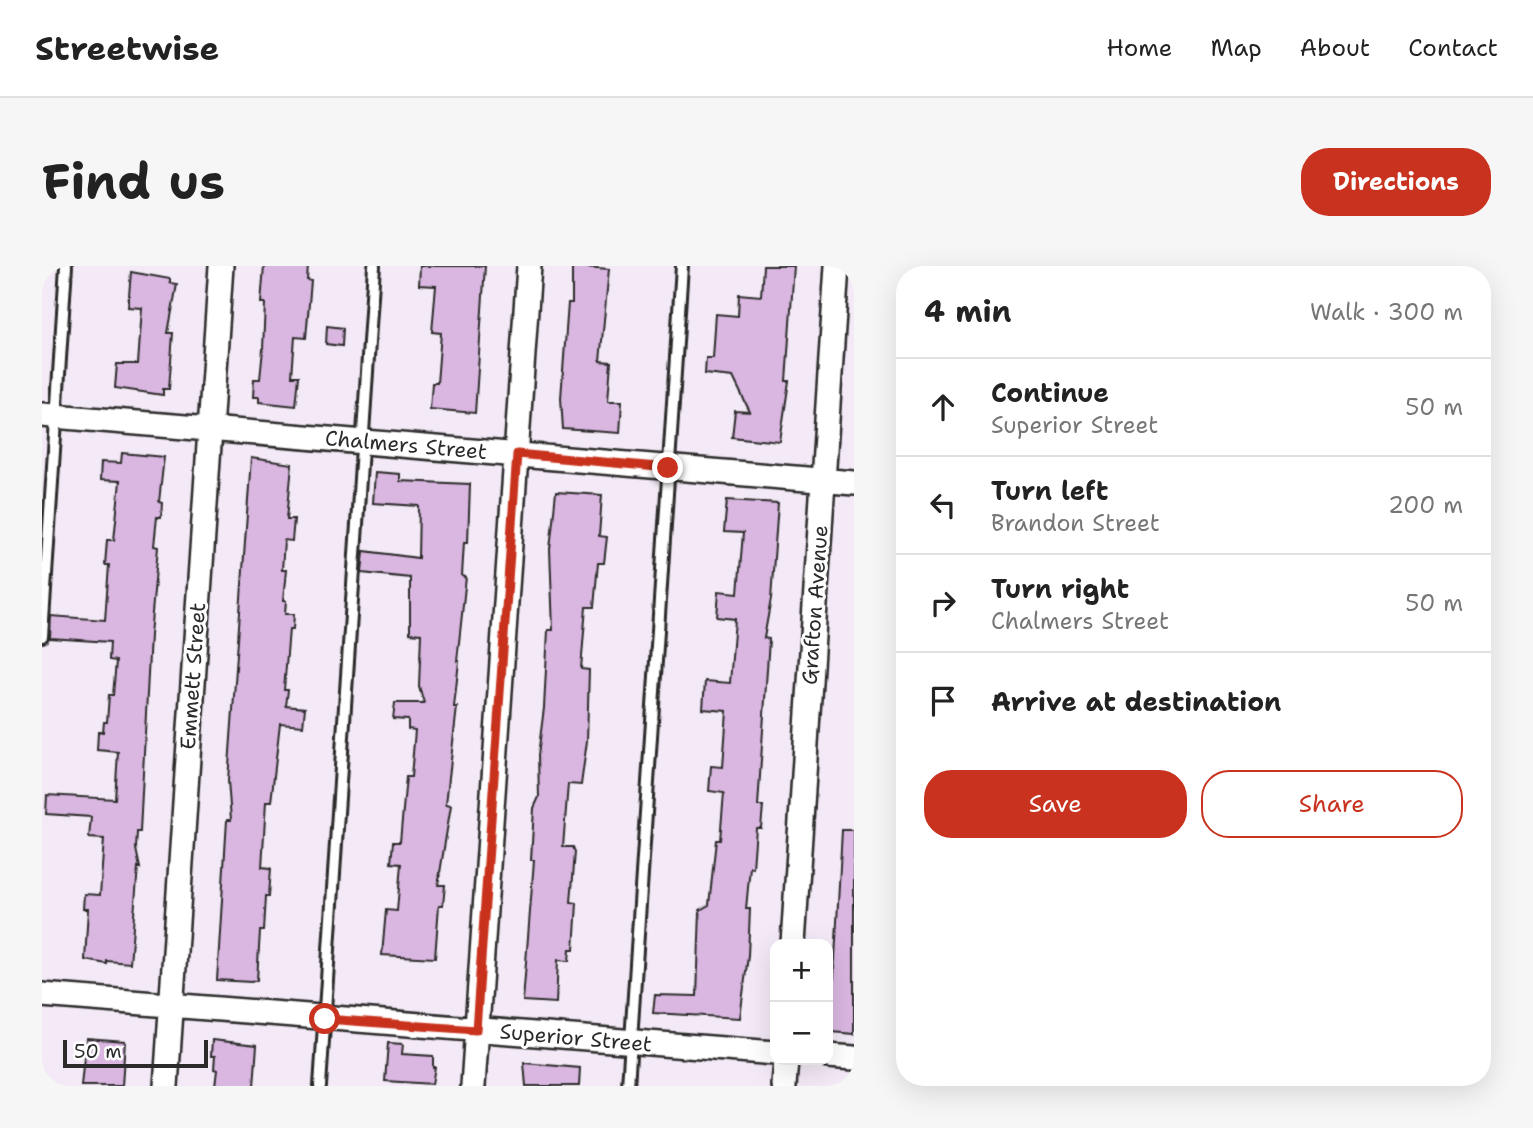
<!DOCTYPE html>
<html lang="en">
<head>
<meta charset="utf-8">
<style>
	body { margin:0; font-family:"Shantell Sans",sans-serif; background:#f6f6f6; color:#222 }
	.controls { position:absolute; right:21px; bottom:21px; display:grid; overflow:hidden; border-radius:14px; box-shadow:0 7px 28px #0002 }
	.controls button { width:63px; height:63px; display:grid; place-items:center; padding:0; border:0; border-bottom:2px solid #e0e0e0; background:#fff; color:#222; font:35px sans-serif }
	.scale { position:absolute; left:21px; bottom:18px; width:145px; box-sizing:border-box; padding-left:7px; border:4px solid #2b2b2b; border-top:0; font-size:19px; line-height:24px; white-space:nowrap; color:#2b2b2b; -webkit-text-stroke:5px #fff; paint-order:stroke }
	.stop { position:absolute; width:21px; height:21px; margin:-16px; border:5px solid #c8321e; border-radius:50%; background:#fff }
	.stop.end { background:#c8321e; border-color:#fff; box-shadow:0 2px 7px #0008 }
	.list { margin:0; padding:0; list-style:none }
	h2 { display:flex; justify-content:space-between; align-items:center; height:91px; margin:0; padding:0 28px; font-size:30px }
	h2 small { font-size:23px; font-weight:400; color:#767676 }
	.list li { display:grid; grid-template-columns:46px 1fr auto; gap:21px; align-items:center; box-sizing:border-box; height:98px; padding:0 28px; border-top:2px solid #e0e0e0 }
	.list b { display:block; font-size:26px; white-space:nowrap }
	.list p { margin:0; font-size:23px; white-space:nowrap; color:#767676 }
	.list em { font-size:23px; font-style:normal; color:#767676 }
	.actions { display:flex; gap:14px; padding:21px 28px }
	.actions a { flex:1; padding:16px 0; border:2px solid #c8321e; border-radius:28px; text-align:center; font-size:24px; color:#c8321e }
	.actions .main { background:#c8321e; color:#fff }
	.icon { flex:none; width:38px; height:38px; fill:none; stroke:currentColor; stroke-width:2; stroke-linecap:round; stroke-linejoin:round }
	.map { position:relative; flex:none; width:812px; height:820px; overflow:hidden; border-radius:28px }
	header { display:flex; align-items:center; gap:42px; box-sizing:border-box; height:98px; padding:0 35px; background:#fff; border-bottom:2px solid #e0e0e0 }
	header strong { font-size:33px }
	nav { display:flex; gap:38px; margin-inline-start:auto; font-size:24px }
	.intro { display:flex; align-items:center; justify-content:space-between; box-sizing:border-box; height:168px; padding:0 42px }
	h1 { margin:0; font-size:49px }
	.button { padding:18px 32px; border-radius:28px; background:#c8321e; color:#fff; font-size:24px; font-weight:700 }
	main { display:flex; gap:42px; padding:0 42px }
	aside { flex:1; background:#fff; border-radius:28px; box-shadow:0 7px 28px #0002 }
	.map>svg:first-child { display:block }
	.building { fill:#dab7e1; stroke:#2b2b2b; stroke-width:2 }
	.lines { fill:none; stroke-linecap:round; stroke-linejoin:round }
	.service-casing { stroke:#2b2b2b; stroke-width:16 }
	.minor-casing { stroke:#2b2b2b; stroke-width:28 }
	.service { stroke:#fff; stroke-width:10 }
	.minor { stroke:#fff; stroke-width:23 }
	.route { stroke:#c8321e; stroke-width:9 }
	.labels { text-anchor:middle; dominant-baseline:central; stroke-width:6; stroke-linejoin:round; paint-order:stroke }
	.street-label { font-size:21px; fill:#2b2b2b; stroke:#fff }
</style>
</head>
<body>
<header>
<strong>Streetwise</strong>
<nav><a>Home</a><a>Map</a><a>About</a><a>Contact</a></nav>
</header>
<div class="intro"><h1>Find us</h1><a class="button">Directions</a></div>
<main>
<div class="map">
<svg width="812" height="820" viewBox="0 0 812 820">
	<rect width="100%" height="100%" fill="#f4e9f6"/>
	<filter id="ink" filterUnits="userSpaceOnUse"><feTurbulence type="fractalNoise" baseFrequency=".0143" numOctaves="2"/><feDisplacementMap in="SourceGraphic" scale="14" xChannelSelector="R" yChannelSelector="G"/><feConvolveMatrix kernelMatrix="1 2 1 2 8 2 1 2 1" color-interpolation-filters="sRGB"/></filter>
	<g filter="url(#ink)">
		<path class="building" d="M 222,0 L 266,0 L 265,14 L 269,15 L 264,72 L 253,71 L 250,110 L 257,110 L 254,140 L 217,136 L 217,131 L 211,131 L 212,113 L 218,113 L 221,83 L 223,37 L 219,37 Z
			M 378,0 L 443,0 L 433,147 L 388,143 L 390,117 L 395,117 L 399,67 L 390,66 L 394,20 L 377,19 Z
			M 530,0 L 567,3 L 558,95 L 569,96 L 566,135 L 580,135 L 578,167 L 521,163 L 519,132 L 526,37 L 530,37 Z
			M 721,0 L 752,0 L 744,115 L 747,115 L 738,176 L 690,171 L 693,145 L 708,146 L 691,111 L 663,108 L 664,92 L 671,92 L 674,48 L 696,50 L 697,28 L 719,30 Z
			M 89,6 L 128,13 L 128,17 L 135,18 L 126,67 L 131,67 L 127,123 L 121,123 L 121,129 L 73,122 L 75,98 L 96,98 L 100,42 L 86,41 Z
			M 285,60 L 301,62 L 300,80 L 284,78 Z
			M 80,187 L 122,191 L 117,236 L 120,237 L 119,251 L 115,251 L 112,280 L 116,281 L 108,369 L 98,566 L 95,566 L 94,583 L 98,602 L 96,601 L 88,697 L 65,695 L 65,698 L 43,694 L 46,643 L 41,643 L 42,628 L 58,629 L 62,573 L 47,572 L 49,551 L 4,548 L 5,529 L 73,533 L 76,486 L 55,484 L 56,466 L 61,466 L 62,456 L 65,456 L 67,429 L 71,429 L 74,395 L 67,394 L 68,376 L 8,372 L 9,350 L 63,354 L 67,299 L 63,299 L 65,274 L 72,274 L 78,215 L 58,214 L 59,196 L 79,197 Z
			M 209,192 L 250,198 L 245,253 L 252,253 L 250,275 L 242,274 L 240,304 L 244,304 L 241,335 L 244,335 L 243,348 L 252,348 L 251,363 L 247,363 L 242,424 L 246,424 L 244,440 L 263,442 L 261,460 L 238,458 L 229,536 L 224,536 L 220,601 L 229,602 L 227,630 L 224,630 L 222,665 L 218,665 L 215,714 L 209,716 L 175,714 L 185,554 L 189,554 L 186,514 Z
			M 333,206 L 358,208 L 358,215 L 428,218 L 426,276 L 422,276 L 420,310 L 424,311 L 415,395 L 417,395 L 412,441 L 415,441 L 404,538 L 409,539 L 396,619 L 403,619 L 401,639 L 397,639 L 393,692 L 340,689 L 344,644 L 355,645 L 359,598 L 349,597 L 351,576 L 358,576 L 364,511 L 369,511 L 373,464 L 366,463 L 366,454 L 351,453 L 353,437 L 382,437 L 377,420 L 379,368 L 368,367 L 368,312 L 320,307 L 322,285 L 376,292 L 377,240 L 331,237 Z
			M 514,226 L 560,229 L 557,270 L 565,271 L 562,297 L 556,297 L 552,341 L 544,341 L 539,403 L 547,404 L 545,475 L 539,519 L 526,518 L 521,581 L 531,581 L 533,586 L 529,636 L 535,637 L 532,683 L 528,683 L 527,695 L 516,694 L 514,737 L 481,735 L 492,594 L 489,594 L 492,542 L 497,531 L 496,489 L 502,442 L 506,364 L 511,364 L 508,283 Z
			M 685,234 L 736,237 L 729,333 L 722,372 L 727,373 L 716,540 L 721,540 L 719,562 L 714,562 L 711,602 L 708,601 L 704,643 L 708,643 L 706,690 L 698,752 L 611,747 L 613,729 L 655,730 L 658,644 L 667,639 L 674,574 L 678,574 L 682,527 L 667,525 L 669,500 L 681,501 L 685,445 L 661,443 L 663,415 L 688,417 L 693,353 L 675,351 L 677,325 L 696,327 L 701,267 L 682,266 Z
			M 800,564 L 812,564 L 812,768 L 789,766 Z
			M 44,772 L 83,775 L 80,820 L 39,820 Z
			M 170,774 L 215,779 L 212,820 L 173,820 L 175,804 L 172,803 L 173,790 L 169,790 Z
			M 346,777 L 361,778 L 360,788 L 391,790 L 391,801 L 393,801 L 390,818 L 343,815 Z
			M 482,797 L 538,802 L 537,820 L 484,820 Z"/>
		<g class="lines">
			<g class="service-casing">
				<path id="service" d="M 0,370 L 24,0
					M 278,820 L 332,0
					M 586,820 L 640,0"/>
			</g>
			<g class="minor-casing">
				<path id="minor" d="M 0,149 L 812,217
					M 751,678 L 795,0
					M 0,729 L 733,787
					M 786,790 L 812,792
					M 124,820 L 179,0
					M 431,820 L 487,0
					M 742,820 L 744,794"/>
			</g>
			<use href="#service" class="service"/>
			<use href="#minor" class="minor"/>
		</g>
	</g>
	<g class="lines" filter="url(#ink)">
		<path class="route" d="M 283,753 L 434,764 L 475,188 L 626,202"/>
	</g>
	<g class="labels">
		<g class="street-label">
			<text transform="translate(364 179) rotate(5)">Chalmers Street</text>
			<text transform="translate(773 339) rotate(-86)">Grafton Avenue</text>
			<text transform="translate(151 410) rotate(-86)">Emmett Street</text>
			<text transform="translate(534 772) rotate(5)">Superior Street</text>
		</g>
	</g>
</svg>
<div class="controls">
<button>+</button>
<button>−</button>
</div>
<div class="scale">50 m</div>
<div class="stop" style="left:283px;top:753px"></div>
<div class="stop end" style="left:626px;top:202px"></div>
</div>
<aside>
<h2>4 min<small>Walk · 300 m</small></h2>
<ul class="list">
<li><svg class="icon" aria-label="ahead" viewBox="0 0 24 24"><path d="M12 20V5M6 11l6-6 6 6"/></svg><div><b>Continue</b><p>Superior Street</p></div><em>50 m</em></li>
<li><svg class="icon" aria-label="left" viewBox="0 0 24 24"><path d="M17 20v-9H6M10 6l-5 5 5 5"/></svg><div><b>Turn left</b><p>Brandon Street</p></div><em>200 m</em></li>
<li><svg class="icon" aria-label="right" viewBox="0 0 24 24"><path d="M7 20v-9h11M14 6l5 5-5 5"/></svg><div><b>Turn right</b><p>Chalmers Street</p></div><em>50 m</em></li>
<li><svg class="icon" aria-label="arrive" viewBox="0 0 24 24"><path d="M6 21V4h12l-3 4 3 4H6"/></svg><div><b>Arrive at destination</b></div></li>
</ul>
<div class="actions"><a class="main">Save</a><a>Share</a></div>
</aside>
</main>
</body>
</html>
